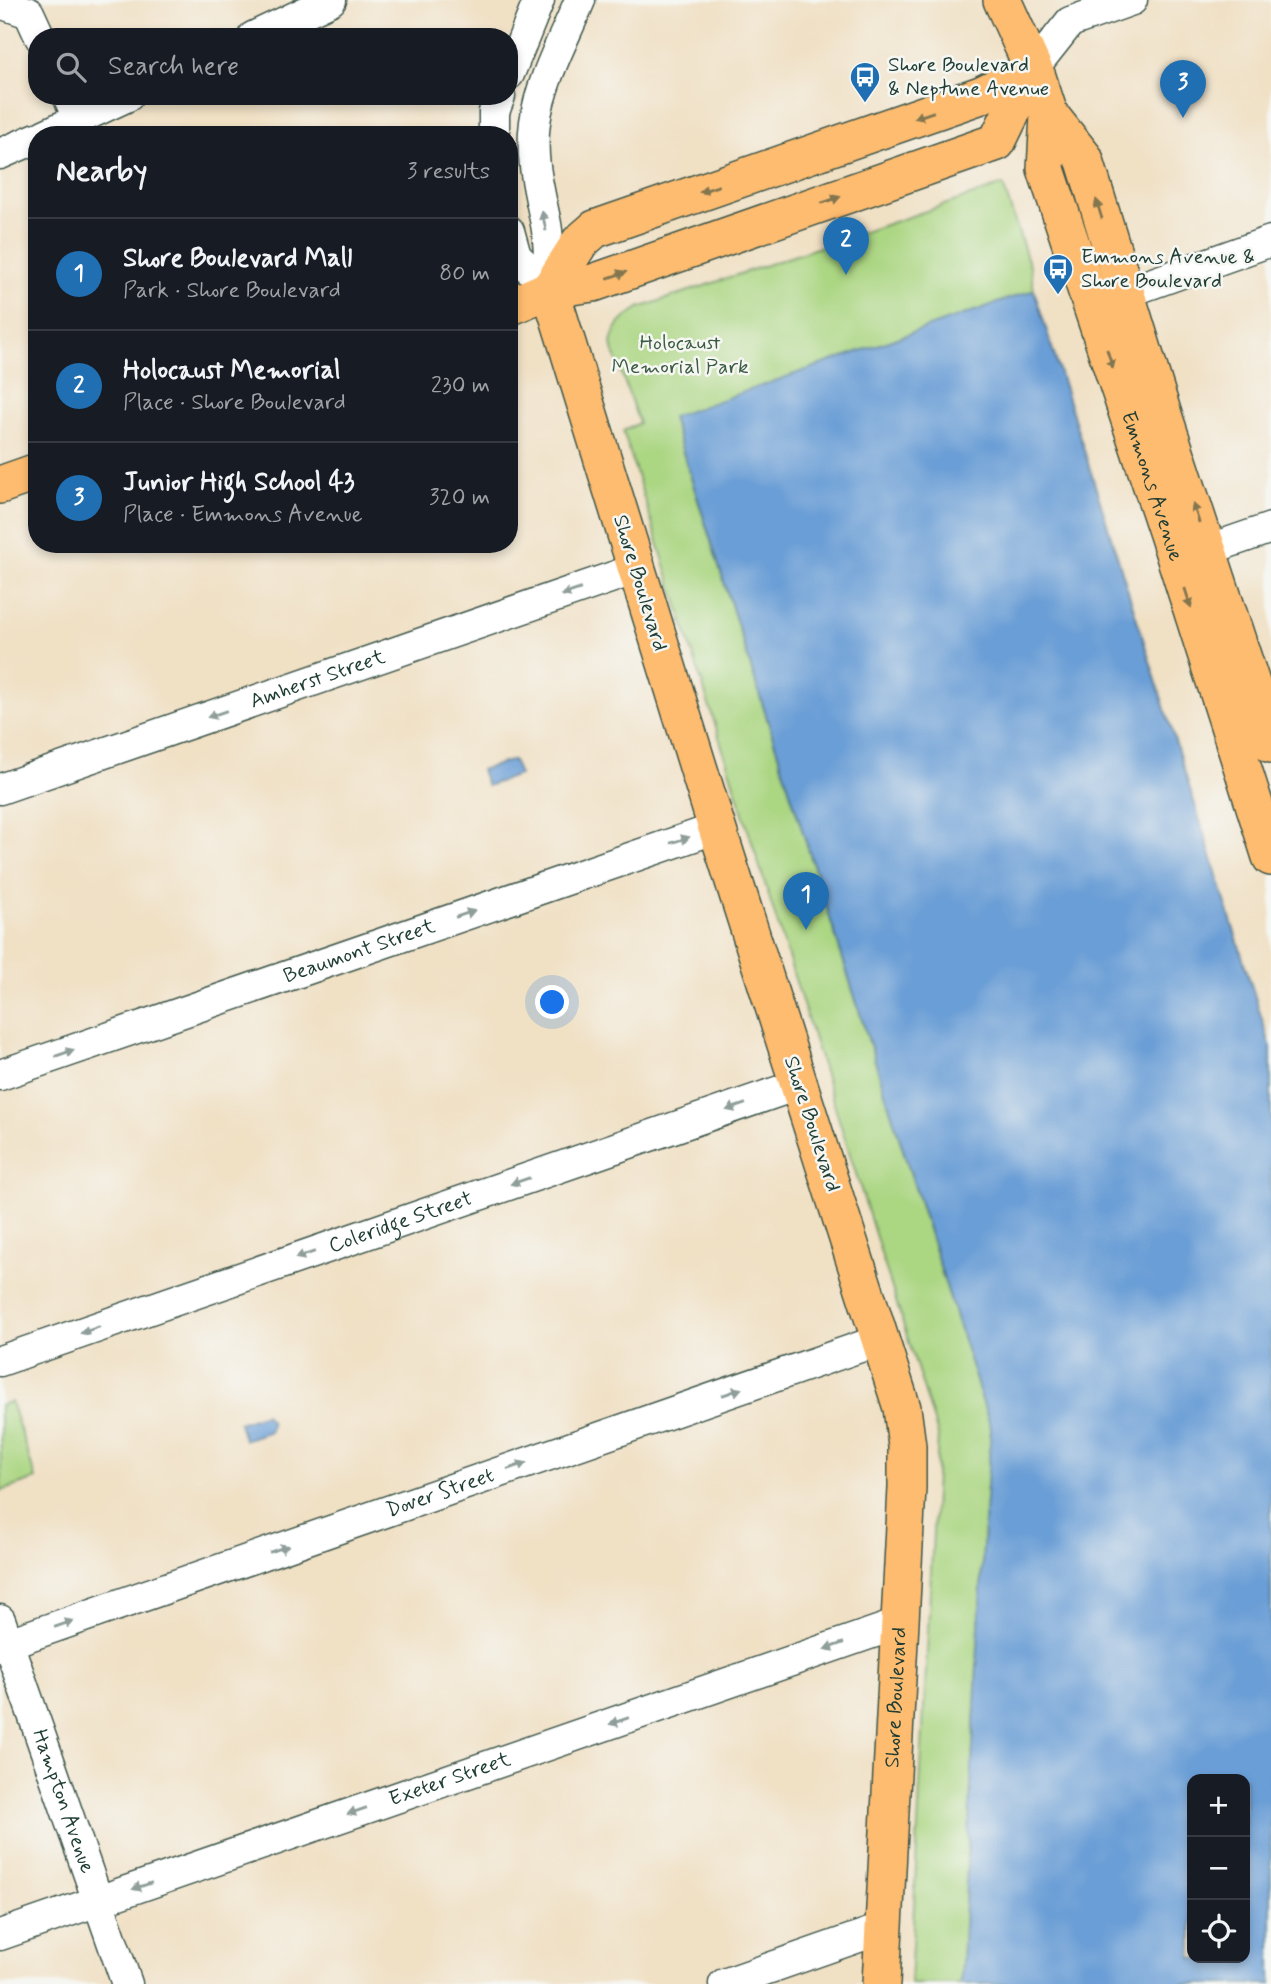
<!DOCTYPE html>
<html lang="en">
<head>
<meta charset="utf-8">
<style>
	body { margin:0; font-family:Mynerve,sans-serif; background:#242831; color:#f1f3f6 }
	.controls { position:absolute; right:21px; bottom:21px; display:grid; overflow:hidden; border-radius:14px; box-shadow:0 4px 10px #0003 }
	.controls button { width:63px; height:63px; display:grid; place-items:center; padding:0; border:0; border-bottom:2px solid #363941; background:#171b24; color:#f1f3f6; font:35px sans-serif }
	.you { position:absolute; left:553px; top:1003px; width:24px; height:24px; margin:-18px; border:5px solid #fff; border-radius:50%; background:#1a73e8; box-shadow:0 0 0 10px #1a73e833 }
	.badge { display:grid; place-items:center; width:46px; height:46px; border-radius:50%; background:#1f6fb2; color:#fff; font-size:23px; font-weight:700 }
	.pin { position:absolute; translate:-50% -58px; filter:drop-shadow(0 2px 4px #0008) }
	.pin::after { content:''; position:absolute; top:37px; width:24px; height:21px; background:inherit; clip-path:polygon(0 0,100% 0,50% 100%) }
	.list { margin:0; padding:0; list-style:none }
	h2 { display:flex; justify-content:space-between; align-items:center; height:91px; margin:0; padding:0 28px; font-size:30px }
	h2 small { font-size:23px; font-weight:400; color:#9ea1a6 }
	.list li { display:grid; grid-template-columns:46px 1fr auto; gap:21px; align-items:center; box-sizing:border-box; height:112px; padding:0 28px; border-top:2px solid #363941 }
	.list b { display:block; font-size:26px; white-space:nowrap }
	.list p { margin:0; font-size:23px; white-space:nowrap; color:#9ea1a6 }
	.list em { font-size:23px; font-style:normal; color:#9ea1a6 }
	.icon { flex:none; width:38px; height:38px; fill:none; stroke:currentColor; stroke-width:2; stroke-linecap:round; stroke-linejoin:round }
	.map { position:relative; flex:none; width:1271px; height:1984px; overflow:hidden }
	.search { position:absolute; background:#171b24; box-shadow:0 4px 10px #0003; left:28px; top:28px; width:490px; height:77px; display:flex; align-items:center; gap:18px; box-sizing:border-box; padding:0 24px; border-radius:28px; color:#9ea1a6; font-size:26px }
	.panel { position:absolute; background:#171b24; box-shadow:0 4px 10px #0003; left:28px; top:126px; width:490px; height:427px; border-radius:28px }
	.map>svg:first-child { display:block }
	.green { fill:#abd682; stroke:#658a5b; stroke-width:2 }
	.water { fill:#6a9ed6; stroke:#446e85; stroke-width:2; fill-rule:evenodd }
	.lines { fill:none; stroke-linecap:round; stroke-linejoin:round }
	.minor-casing { stroke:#3e554a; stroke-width:33 }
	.major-casing { stroke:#3e554a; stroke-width:40 }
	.minor { stroke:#fff; stroke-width:30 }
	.major { stroke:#febc70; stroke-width:37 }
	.oneway { fill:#83764f }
	.oneway2 { fill:#8f9e9a }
	.labels { text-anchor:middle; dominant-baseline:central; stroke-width:5; stroke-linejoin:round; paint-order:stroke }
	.poi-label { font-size:21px; fill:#1f3d34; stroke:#f6f6f2; text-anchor:start }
	.park-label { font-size:21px; fill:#3b5c44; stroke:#f6f6f2 }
	.street-label { font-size:21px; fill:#1f3d34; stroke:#f6f6f2 }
</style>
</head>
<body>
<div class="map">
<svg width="1271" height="1984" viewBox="0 0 1271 1984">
	<rect width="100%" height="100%" fill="#f6f6f2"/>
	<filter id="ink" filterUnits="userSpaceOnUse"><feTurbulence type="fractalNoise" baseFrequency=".0143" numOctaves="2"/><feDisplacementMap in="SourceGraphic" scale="14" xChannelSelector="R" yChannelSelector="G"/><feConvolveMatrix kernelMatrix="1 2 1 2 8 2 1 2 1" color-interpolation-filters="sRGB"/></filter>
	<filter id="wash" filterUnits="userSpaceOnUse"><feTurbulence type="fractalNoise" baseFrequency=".00686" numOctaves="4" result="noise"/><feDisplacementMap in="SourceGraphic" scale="28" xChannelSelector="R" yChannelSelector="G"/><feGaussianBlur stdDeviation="1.57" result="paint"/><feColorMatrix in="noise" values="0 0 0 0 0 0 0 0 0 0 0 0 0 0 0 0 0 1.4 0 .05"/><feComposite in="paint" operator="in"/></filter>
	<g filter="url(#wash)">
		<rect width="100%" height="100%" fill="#f0e0c4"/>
		<path class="green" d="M 1003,185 L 1030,267 L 1034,290 L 672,418 L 991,1429 L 984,1527 L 961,1984 L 910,1984 L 938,1435 L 623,431 L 639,423 L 611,344 C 614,325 624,318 639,308 Z
			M 11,1402 L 36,1479 L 1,1491 L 0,1405 Z"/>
		<path class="water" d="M 1034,290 L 1271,1048 L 1271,1984 L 961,1984 L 984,1527 L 991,1428 L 672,417 ZM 1192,1779 L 1245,1779 L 1245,1958 L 1192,1958 Z
			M 513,760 L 519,775 L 487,786 L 481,770 Z
			M 265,1414 L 271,1422 L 270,1431 L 244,1440 L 239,1423 Z"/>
	</g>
	<g filter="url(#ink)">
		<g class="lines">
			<g class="minor-casing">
				<g id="minor">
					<path d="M 0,3 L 29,13 L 40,37"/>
					<path d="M 253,37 L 331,0"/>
					<path d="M 1032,70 L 1070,22 L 1132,0"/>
					<path d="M 509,74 L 539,0"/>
					<path d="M 68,96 L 79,120"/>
					<path d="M 44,135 L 128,96"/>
					<path d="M 494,135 L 494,112 L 500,96"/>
					<path d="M 0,154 L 37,138"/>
					<path d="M 509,231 L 516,256 L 550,289"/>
					<path d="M 550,289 C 549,268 550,245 546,224 C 539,189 530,159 535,122 C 541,80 564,39 580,0"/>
					<path d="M 1125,293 L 1271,241"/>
					<path d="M 1187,557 L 1271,528"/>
					<path id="s1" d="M 0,789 L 636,569"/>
					<path id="s2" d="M 0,1075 L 717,828"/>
					<path id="s3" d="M 0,1361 L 800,1084"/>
					<path id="s4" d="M 0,1620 L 127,1984"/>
					<path id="s5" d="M 0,1646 L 880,1340"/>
					<path id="s6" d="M 0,1935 L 898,1624"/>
					<path d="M 724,1984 L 884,1928"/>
				</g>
			</g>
			<g class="major-casing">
				<g id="major">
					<path id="s7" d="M 1002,0 L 1037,77 L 1049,114 L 1046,169 L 1168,534 L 1271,857"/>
					<path d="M 1049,114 L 1084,158 L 1163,415 L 1271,744"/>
					<path d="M 509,307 L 550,289 L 593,283 L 997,142 L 1032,70"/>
					<path d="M 0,485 L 37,472"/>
					<path id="s8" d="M 881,1984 L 907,1488 L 907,1446 L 902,1408 L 717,828 L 550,289 L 580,242 L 595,229 L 981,95 L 1032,70"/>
				</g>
			</g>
			<use href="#minor" class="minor"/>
			<use href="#major" class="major"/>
		</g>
		<defs><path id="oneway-solid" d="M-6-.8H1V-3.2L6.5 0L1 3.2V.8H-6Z" transform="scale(1.75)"/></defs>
		<g class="oneway">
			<use href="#oneway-solid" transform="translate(924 115) rotate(161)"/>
			<use href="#oneway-solid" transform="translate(709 189) rotate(161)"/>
			<use href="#oneway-solid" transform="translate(831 200) rotate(-19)"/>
			<use href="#oneway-solid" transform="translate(1099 209) rotate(-107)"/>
			<use href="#oneway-solid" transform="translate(617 275) rotate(-19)"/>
			<use href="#oneway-solid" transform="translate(1110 359) rotate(72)"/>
			<use href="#oneway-solid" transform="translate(1196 513) rotate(-108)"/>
			<use href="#oneway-solid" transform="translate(1188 598) rotate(72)"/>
		</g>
		<g class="oneway2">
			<use href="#oneway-solid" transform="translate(544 221) rotate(-101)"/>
			<use href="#oneway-solid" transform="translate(571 592) rotate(161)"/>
			<use href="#oneway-solid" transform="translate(217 714) rotate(161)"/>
			<use href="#oneway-solid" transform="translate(680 840) rotate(-18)"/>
			<use href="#oneway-solid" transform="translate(465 914) rotate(-19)"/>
			<use href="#oneway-solid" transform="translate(65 1053) rotate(-19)"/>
			<use href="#oneway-solid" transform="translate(736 1107) rotate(161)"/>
			<use href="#oneway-solid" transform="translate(520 1181) rotate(161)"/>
			<use href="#oneway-solid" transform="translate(305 1255) rotate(161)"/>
			<use href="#oneway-solid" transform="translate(90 1330) rotate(161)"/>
			<use href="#oneway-solid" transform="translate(732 1392) rotate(-19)"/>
			<use href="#oneway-solid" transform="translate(517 1466) rotate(-19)"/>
			<use href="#oneway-solid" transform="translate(279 1549) rotate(-19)"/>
			<use href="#oneway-solid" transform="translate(64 1624) rotate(-19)"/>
			<use href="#oneway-solid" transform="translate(834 1646) rotate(161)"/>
			<use href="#oneway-solid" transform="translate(619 1721) rotate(161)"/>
			<use href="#oneway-solid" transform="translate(357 1811) rotate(161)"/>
			<use href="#oneway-solid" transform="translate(142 1886) rotate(161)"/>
		</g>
	</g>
	<defs>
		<g id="bus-pin" transform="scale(1.575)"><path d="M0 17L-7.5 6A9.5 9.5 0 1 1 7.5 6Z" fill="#1f6fb2" stroke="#f6f6f2"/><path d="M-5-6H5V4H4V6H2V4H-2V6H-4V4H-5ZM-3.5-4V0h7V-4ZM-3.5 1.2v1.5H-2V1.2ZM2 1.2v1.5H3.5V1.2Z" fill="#fff"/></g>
	</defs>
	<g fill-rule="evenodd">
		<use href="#bus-pin" x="865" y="77"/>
		<use href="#bus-pin" x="1058" y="269"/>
	</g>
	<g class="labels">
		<g class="poi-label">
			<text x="888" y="65">Shore Boulevard<tspan x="888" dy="24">&amp; Neptune Avenue</tspan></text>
			<text x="1081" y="257">Emmons Avenue &amp;<tspan x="1081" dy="24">Shore Boulevard</tspan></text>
		</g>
		<g class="park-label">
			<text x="680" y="343">Holocaust<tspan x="680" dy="24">Memorial Park</tspan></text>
		</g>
		<g class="street-label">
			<text stroke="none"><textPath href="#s7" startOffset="513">Emmons Avenue</textPath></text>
			<text transform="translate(640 583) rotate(73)">Shore Boulevard</text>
			<text stroke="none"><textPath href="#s1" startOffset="336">Amherst Street</textPath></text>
			<text stroke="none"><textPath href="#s2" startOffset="380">Beaumont Street</textPath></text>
			<text transform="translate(812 1124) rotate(72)">Shore Boulevard</text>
			<text stroke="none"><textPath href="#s3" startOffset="424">Coleridge Street</textPath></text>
			<text stroke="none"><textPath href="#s5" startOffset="466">Dover Street</textPath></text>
			<text stroke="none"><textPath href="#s8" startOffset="287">Shore Boulevard</textPath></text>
			<text stroke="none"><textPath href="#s6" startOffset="476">Exeter Street</textPath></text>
			<text stroke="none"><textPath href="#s4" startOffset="192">Hampton Avenue</textPath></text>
		</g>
	</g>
</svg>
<div class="controls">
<button>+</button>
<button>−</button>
<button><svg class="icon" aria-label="locate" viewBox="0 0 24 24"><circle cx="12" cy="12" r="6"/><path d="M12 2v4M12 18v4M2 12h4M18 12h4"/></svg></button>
</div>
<div class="you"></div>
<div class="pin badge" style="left:806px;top:930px">1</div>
<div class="pin badge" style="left:846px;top:275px">2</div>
<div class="pin badge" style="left:1183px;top:118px">3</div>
<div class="search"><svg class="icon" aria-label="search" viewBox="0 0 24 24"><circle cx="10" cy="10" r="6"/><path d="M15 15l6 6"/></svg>Search here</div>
<section class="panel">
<h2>Nearby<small>3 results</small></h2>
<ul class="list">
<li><span class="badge">1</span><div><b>Shore Boulevard Mall</b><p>Park · Shore Boulevard</p></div><em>80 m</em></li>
<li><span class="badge">2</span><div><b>Holocaust Memorial</b><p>Place · Shore Boulevard</p></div><em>230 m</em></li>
<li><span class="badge">3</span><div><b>Junior High School 43</b><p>Place · Emmons Avenue</p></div><em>320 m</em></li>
</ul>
</section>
</div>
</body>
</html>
